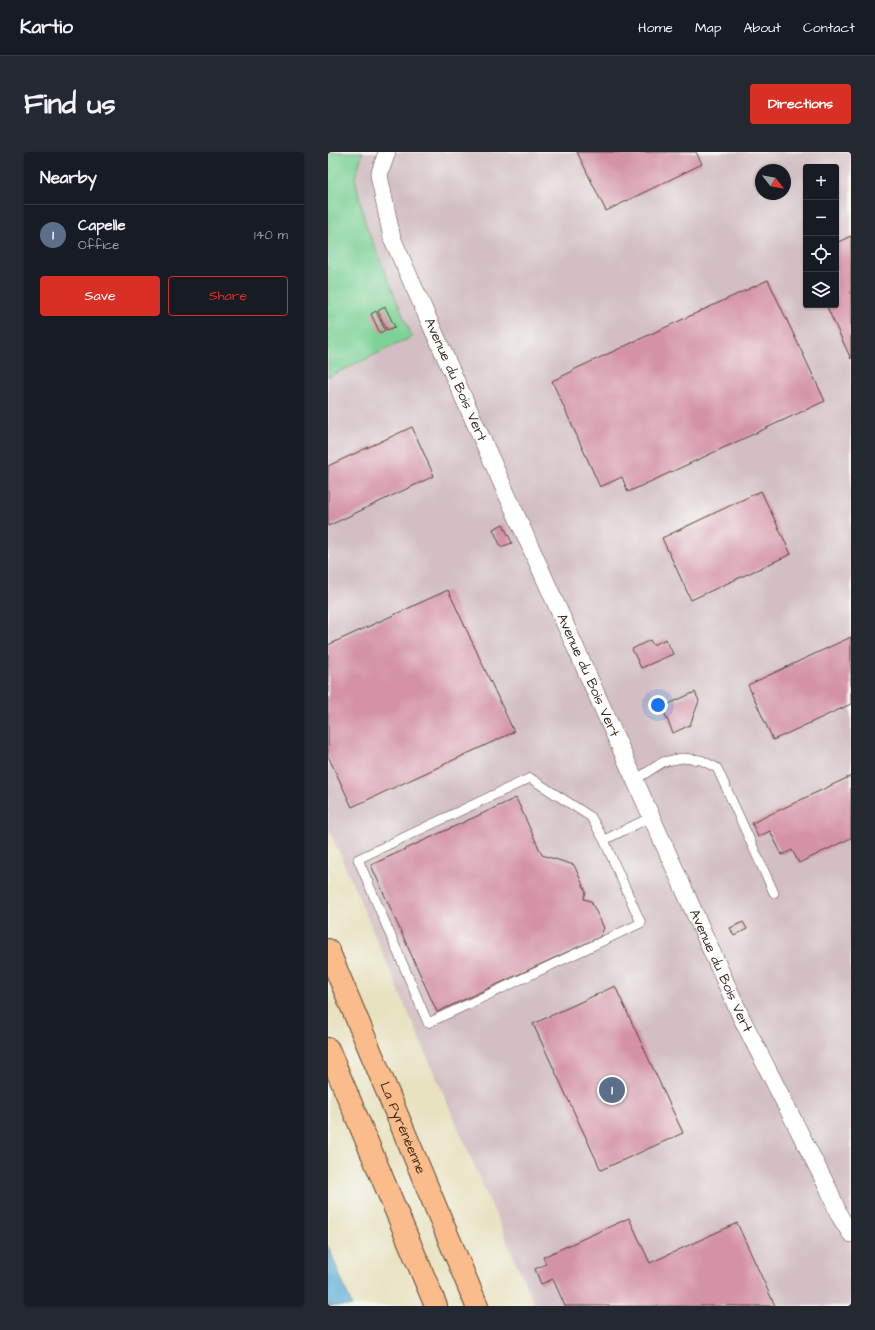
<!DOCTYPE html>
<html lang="en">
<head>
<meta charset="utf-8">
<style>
	body { margin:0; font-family:"Architects Daughter",sans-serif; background:#242831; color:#f1f3f6 }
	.controls { position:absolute; right:12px; top:12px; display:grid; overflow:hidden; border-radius:4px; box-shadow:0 1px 3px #0004 }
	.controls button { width:36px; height:36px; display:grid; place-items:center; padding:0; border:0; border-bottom:1px solid #363941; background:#171b24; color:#f1f3f6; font:20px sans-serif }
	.compass { position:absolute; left:427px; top:12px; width:36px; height:36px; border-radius:50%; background:#171b24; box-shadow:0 1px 3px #0004; rotate:121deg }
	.you { position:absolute; left:330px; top:553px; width:14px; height:14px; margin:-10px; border:3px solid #fff; border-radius:50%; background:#1a73e8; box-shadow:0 0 0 6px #1a73e833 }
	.badge { display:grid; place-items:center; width:26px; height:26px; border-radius:50%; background:#d93025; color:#fff; font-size:13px; font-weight:700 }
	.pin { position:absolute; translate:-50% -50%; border:2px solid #fff; box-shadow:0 1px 4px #0006 }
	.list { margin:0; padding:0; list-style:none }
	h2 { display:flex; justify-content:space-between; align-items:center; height:52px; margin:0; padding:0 16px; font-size:17px }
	h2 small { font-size:13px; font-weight:400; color:#9ea1a6 }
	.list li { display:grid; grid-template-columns:26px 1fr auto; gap:12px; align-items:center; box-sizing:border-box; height:60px; padding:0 16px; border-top:1px solid #363941 }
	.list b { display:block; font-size:15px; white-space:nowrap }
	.list p { margin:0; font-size:13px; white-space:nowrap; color:#9ea1a6 }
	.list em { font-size:13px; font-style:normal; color:#9ea1a6 }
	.actions { display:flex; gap:8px; padding:12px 16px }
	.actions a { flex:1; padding:9px 0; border:1px solid #d93025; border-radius:4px; text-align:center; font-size:14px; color:#d93025 }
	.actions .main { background:#d93025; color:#fff }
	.icon { flex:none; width:22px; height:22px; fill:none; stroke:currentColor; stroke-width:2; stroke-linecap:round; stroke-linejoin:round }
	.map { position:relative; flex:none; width:523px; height:1154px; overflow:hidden; border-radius:4px }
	header { display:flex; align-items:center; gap:24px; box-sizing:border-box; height:56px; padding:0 20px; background:#171b24; border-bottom:1px solid #363941 }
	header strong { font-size:19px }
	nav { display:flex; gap:22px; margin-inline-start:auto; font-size:14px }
	.intro { display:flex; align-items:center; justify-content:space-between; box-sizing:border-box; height:96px; padding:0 24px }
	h1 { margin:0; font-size:28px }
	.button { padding:10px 18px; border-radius:4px; background:#d93025; color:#fff; font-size:14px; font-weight:700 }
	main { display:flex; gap:24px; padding:0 24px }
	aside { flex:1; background:#171b24; border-radius:4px; box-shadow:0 1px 3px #0004 }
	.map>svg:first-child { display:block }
	.industrial { fill:#d2bec3; fill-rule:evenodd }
	.green { fill:#7bd297; stroke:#5b7e5a }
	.water { fill:#5eb0da; stroke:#4c6d7c }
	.building { fill:#d492a6 }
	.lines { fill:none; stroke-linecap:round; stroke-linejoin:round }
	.service-casing { stroke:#554636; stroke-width:10 }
	.minor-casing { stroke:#554636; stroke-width:18 }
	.motorway-casing { stroke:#554636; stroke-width:24 }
	.service { stroke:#fff; stroke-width:9 }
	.minor { stroke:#fff; stroke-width:17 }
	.motorway { stroke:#f9bc8a; stroke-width:22 }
	.labels { text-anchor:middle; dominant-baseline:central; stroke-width:3; stroke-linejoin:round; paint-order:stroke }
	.street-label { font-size:14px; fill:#3b2a1e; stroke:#f6f6f2 }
</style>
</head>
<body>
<header>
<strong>Kartio</strong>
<nav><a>Home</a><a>Map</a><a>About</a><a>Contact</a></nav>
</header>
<div class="intro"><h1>Find us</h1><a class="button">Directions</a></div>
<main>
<aside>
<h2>Nearby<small></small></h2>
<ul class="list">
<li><span class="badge" style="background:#5c6f8a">1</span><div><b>Capelle</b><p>Office</p></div><em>140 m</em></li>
</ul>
<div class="actions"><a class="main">Save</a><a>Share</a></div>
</aside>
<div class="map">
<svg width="523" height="1154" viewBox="0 0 523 1154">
	<rect width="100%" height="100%" fill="#f6f6f2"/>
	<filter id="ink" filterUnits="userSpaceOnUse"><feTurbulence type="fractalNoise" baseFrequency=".025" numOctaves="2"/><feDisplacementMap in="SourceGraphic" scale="8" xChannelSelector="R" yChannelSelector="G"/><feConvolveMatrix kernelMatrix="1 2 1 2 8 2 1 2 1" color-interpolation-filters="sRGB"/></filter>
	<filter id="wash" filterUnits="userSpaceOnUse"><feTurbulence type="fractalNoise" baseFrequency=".012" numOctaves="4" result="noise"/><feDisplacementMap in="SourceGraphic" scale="16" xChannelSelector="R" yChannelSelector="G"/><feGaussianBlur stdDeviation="0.9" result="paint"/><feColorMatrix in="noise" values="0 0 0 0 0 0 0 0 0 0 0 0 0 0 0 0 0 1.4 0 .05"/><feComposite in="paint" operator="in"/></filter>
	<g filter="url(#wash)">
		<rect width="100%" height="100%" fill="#e8e2c0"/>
		<path class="industrial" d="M 35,0 L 523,0 L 523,1154 L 207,1154 L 0,675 L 0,225 L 84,185 L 38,74 L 27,25 ZM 478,15 L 508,15 L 508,153 L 478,153 ZM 433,18 L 457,18 L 457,42 L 433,42 Z"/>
		<path class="green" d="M 0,0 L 35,0 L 27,26 L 38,74 L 84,185 L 0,225 Z"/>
		<path class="water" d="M 0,1094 L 24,1154 L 0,1154 Z"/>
		<g id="blocks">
			<path class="building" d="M 249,0 L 368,0 L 374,12 L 278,59 Z
				M 523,84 L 523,207 L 498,153 L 508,153 L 508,91 Z
				M 440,128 L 497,249 L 300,340 L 294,325 L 272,335 L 224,229 L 245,219 L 245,218 Z
				M 57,155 L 67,175 L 59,178 L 50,159 Z
				M 48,159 L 57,178 L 52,181 L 43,162 Z
				M 84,275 L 106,324 L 0,374 L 0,314 Z
				M 433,339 L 463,402 L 363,448 L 334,386 Z
				M 175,372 L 184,391 L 173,395 L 165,377 Z
				M 120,438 L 186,580 L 24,655 L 0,604 L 0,493 Z
				M 523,485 L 523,552 L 445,588 L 420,533 Z
				M 338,487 L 345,502 L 313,516 L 304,497 L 322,488 L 325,493 Z
				M 367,540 L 371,549 L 362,573 L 345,581 L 334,555 Z
				M 523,624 L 523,686 L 471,711 L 464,698 L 454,703 L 442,679 L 430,685 L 424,671 Z
				M 188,646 L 214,703 L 246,713 L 258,740 L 256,747 L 263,749 L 276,776 L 272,785 L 109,860 L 43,713 Z
				M 415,770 L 419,777 L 406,784 L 402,776 Z
				M 287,834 L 355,981 L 273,1018 L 205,872 Z
				M 301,1066 L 322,1111 L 409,1071 L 447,1154 L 237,1154 L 225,1127 L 213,1132 L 207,1117 L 218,1112 L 215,1105 Z"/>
		</g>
	</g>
	<g filter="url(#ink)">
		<use href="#blocks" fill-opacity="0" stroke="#554636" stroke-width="1"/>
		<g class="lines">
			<g class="service-casing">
				<path id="service" d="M 202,626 L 263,665 L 276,688 L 313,771 L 100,871 L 30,707 Z
					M 307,628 L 335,610 L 354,606 L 373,608 L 389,616 L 446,741
					M 276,688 L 323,665"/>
			</g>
			<g class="minor-casing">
				<g id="minor">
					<path id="s1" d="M 59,0 L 51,23 L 64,86 L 414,867 L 501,1038 L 511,1063 L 523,1082"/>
				</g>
			</g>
			<g class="motorway-casing">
				<g id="motorway">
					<path id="s2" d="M 0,798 L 149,1154"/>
					<path d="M 0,897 L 108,1154"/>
				</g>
			</g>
			<use href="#service" class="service"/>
			<use href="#minor" class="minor"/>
			<use href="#motorway" class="motorway"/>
		</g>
	</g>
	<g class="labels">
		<g class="street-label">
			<text stroke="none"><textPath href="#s1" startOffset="244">Avenue du Bois Vert</textPath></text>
			<text stroke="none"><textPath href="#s1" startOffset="568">Avenue du Bois Vert</textPath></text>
			<text stroke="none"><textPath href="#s1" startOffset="892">Avenue du Bois Vert</textPath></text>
			<text stroke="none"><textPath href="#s2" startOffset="193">La Pyrénéenne</textPath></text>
		</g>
	</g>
</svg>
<div class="controls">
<button>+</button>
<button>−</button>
<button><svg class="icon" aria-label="locate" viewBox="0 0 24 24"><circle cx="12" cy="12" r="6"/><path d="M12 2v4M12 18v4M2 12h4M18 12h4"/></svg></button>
<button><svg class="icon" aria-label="layers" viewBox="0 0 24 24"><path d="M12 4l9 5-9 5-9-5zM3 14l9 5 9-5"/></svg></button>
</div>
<svg class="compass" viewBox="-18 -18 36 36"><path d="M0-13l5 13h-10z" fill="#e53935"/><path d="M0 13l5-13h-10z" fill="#9ea1a6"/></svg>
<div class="you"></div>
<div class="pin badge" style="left:284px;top:938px;background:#5c6f8a">1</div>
</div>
</main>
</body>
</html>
